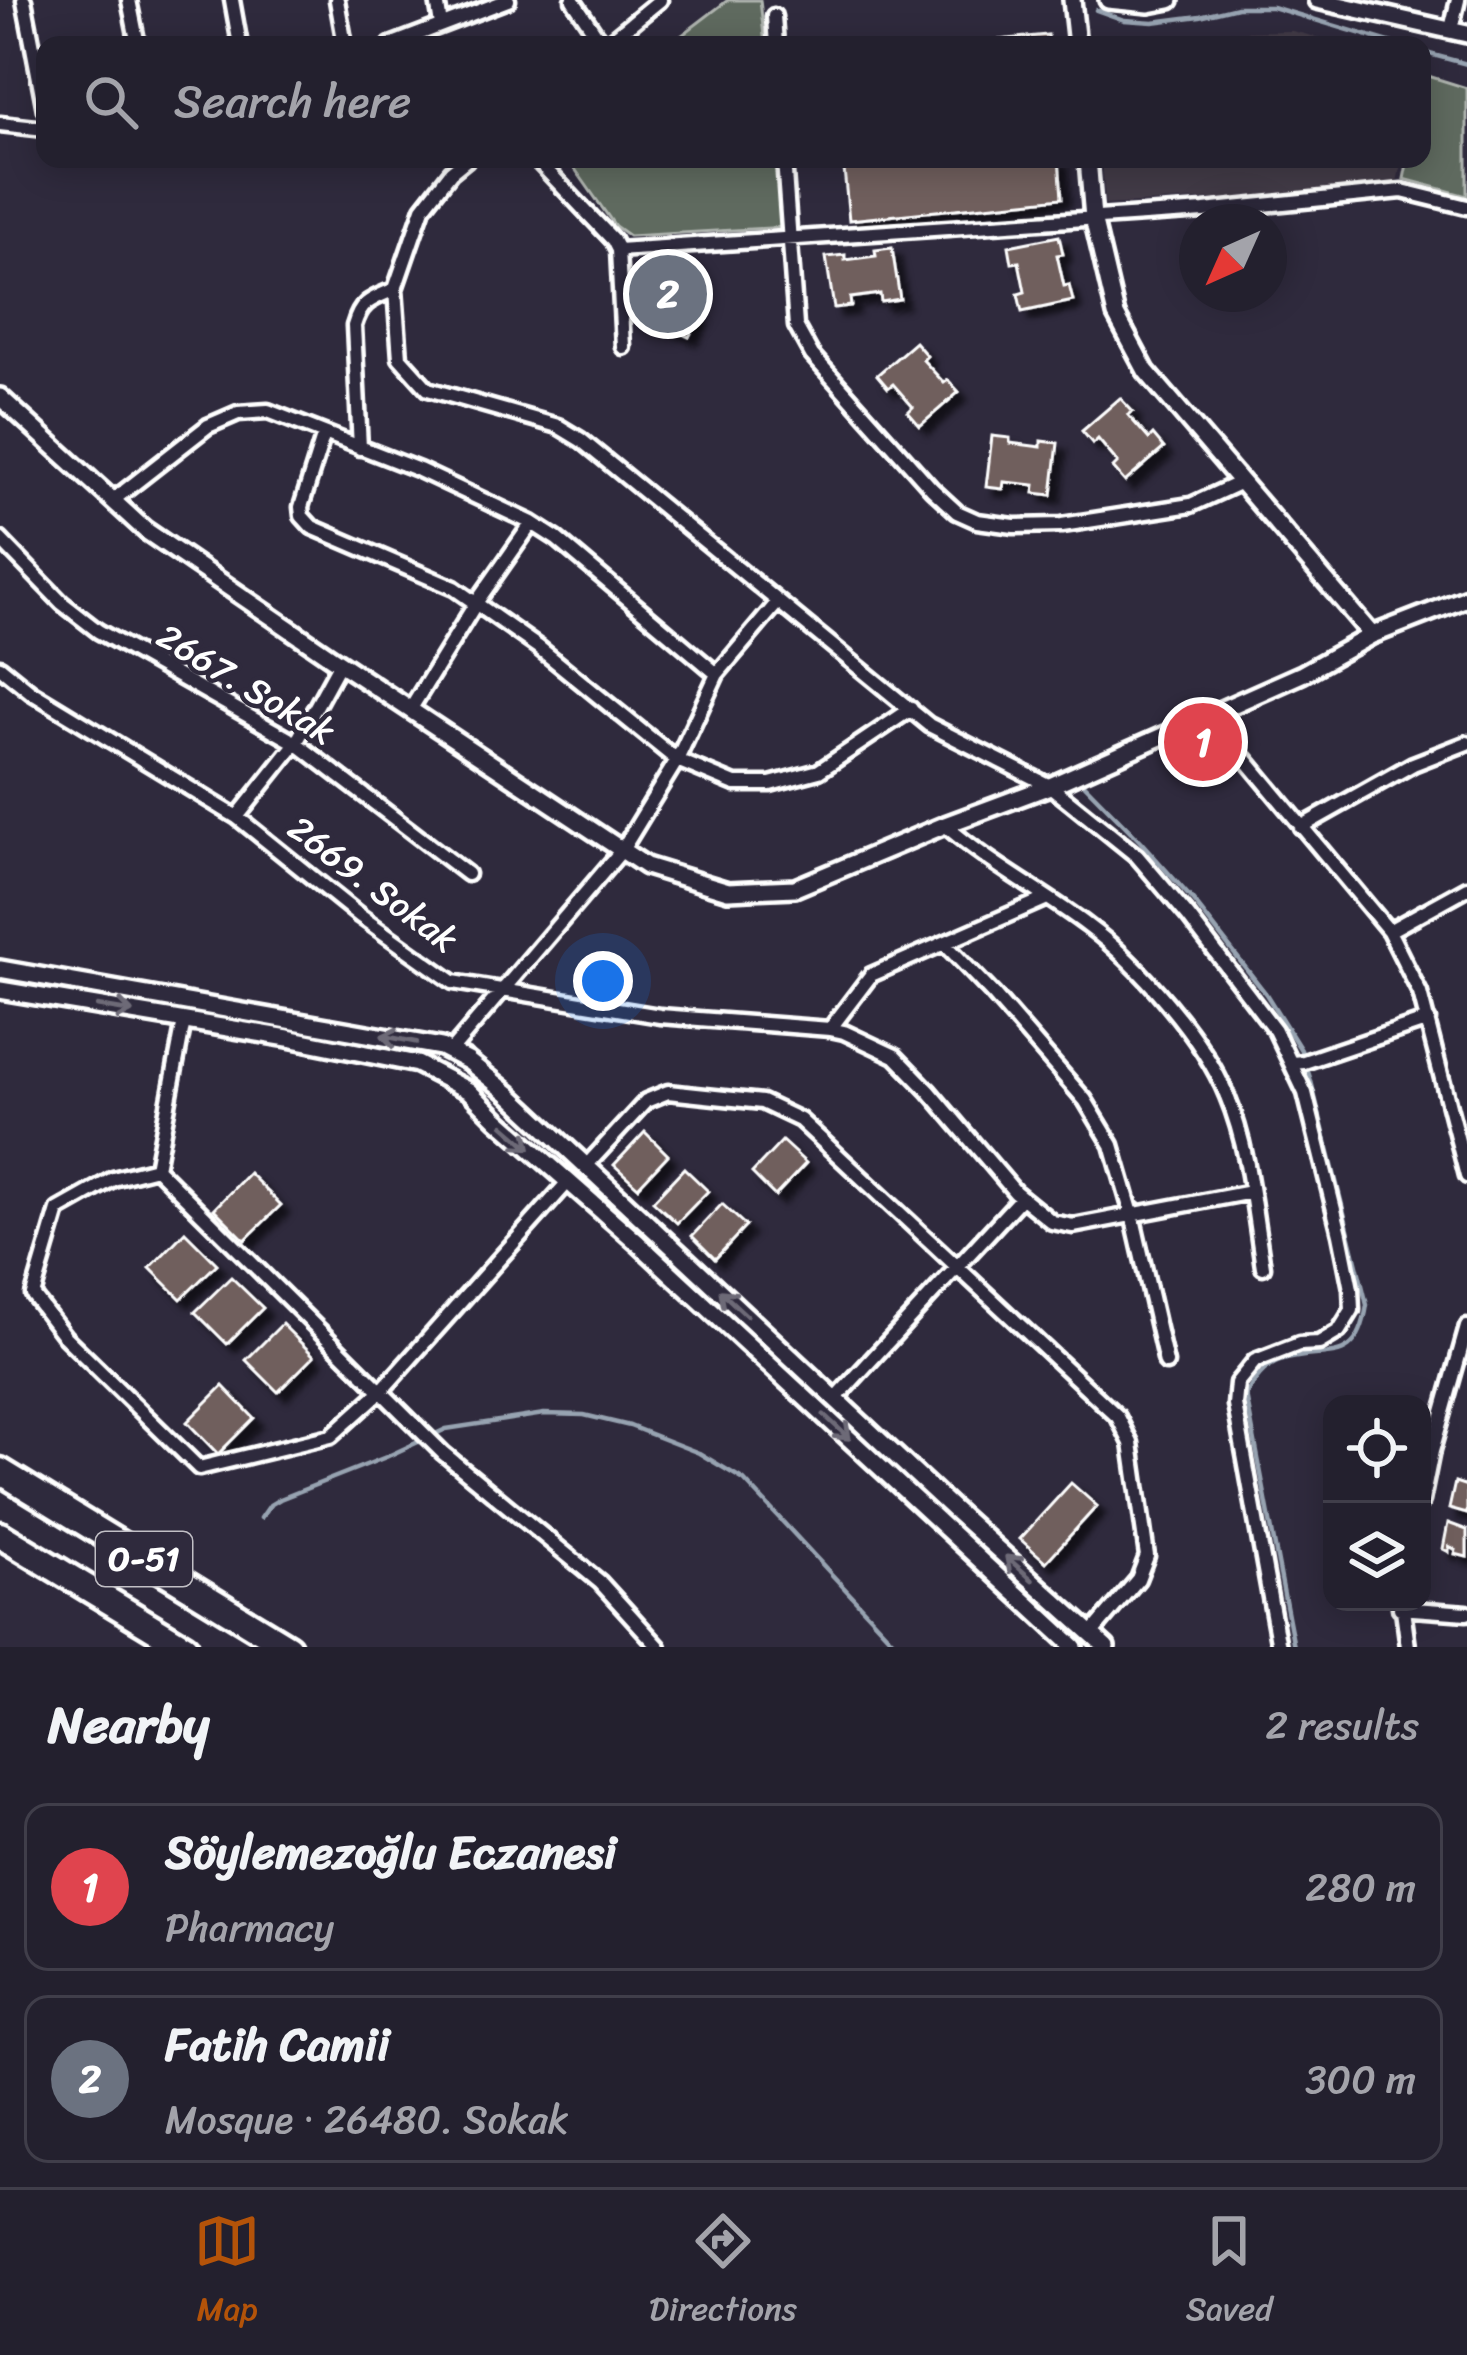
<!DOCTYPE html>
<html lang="en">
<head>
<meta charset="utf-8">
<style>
	body { margin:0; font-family:Sriracha,sans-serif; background:#2f2d3a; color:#f1f3f6 }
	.controls { position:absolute; right:36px; bottom:36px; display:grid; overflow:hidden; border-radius:24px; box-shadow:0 6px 30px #0003 }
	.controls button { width:108px; height:108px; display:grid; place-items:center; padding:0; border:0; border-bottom:3px solid #403e4a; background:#23202e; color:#f1f3f6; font:60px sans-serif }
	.compass { position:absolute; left:1179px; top:204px; width:108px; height:108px; border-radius:50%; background:#23202e; box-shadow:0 6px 30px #0003; rotate:225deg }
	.you { position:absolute; left:603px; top:981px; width:42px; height:42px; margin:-30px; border:9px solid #fff; border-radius:50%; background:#1a73e8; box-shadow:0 0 0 18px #1a73e833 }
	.badge { display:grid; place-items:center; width:78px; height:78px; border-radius:50%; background:#b45309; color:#fff; font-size:39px; font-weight:700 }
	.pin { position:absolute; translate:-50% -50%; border:6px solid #fff; box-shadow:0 3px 12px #0006 }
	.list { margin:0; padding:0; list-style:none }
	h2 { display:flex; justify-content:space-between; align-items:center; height:156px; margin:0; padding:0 48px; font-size:51px }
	h2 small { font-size:39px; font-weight:400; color:#a3a3aa }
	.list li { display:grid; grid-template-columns:78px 1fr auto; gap:36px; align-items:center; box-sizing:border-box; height:168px; margin:0 24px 24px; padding:0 24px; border:3px solid #403e4a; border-radius:24px }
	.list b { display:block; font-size:45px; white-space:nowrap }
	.list p { margin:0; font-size:39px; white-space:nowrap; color:#a3a3aa }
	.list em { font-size:39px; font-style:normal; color:#a3a3aa }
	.icon { flex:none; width:66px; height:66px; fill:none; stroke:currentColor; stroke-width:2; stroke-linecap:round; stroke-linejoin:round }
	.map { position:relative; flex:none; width:1467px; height:1647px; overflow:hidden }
	.search { position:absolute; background:#23202e; box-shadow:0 6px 30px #0003; left:36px; right:36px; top:36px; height:132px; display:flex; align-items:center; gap:30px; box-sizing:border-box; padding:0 42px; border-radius:24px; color:#a3a3aa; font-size:45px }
	.sheet { height:540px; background:#23202e }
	nav { display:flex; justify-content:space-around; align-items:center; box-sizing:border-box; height:168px; border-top:3px solid #403e4a; background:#23202e; font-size:33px; color:#a3a3aa }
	nav a { display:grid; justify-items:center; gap:6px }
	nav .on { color:#b45309 }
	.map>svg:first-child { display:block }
	.built { fill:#423a47 }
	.green { fill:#5f6a5f; stroke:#afb4af; stroke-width:3 }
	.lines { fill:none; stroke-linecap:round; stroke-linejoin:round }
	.stream { stroke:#97a3b1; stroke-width:4.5 }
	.building { fill:#705e5d; stroke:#fff; stroke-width:3; filter:url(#shadow) }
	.minor-casing { stroke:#fff; stroke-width:21 }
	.tertiary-casing { stroke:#fff; stroke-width:24 }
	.motorway-casing { stroke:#fff; stroke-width:33 }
	.minor { stroke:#2f2a3d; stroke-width:12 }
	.tertiary { stroke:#2f2a3d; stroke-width:15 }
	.motorway { stroke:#2f2a3d; stroke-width:24 }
	.oneway { stroke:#6d6a77 }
	.labels { text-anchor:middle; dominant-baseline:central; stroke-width:9; stroke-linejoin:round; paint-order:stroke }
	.shield { fill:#2f2a3d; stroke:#c1bfc5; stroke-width:3 }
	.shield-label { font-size:33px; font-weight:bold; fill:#fff }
	.street-label { font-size:36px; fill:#fff; stroke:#2f2a3d }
</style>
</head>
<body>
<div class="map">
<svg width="1467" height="1647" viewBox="0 0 1467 1647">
	<defs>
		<filter id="shadow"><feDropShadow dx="8" dy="8" stdDeviation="3" flood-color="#0009"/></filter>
	</defs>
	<rect width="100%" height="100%" fill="#2f2a3d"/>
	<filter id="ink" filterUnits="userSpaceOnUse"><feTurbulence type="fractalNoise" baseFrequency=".00833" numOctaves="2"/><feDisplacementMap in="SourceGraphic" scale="24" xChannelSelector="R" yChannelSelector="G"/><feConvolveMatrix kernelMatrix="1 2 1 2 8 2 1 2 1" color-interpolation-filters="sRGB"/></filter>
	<g filter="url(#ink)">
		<path class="built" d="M 1292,31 L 1348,45 L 1092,45 L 1091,34 L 1142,41 L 1229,32 Z
			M 1102,159 L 1402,159 L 1397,182 L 1252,197 L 1105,205 Z"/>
		<path class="green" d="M 728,0 L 760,0 L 765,45 L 669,45 Z
			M 1425,75 L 1467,88 L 1467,196 L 1404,179 L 1408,159 L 1422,159 L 1422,92 Z
			M 568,159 L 779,159 L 787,227 L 629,236 L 615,226 Z"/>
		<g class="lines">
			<path class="stream" d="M 1096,10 L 1124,20 L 1153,22 L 1200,16 L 1237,7 L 1272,7 L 1399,45
				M 1422,52 L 1467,64
				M 1085,785 L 1140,841 L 1191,898 L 1266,994 L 1301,1050 L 1311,1081 L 1367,1305 C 1357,1371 1326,1346 1280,1361 C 1263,1367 1254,1381 1246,1395 L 1294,1647
				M 261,1518 L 270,1505 L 280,1499 L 386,1457 L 446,1429 L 544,1414 L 584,1415 L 630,1426 L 699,1453 L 744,1480 L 899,1647"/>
		</g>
		<path class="building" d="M 1048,35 L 1049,45 L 945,45 Z
			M 843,159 L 1059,159 L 1062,198 L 849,220 Z
			M 1059,236 L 1063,254 L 1057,255 L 1064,286 L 1069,285 L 1073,301 L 1022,312 L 1018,294 L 1025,292 L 1019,262 L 1012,263 L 1009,246 Z
			M 892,248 L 900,299 L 881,302 L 880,294 L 850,298 L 851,306 L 834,308 L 826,257 L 845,255 L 845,260 L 876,256 L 875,250 Z
			M 660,265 L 695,282 L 683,307 L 700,315 L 689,337 L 637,313 Z
			M 915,342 L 927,356 L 923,360 L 944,383 L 948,380 L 959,392 L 920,426 L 908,412 L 913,407 L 893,384 L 888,388 L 877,375 Z
			M 1120,398 L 1133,412 L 1128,415 L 1149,439 L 1153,435 L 1164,448 L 1125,482 L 1113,468 L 1118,463 L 1098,439 L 1093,444 L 1082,431 Z
			M 992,436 L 1010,438 L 1010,443 L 1041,447 L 1041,441 L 1058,443 L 1052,495 L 1034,493 L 1035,485 L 1004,482 L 1003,489 L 986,487 Z
			M 645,1132 L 668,1155 L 638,1187 L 614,1165 Z
			M 782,1141 L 806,1163 L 775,1196 L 752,1173 Z
			M 684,1168 L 708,1191 L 677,1223 L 653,1201 Z
			M 249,1173 L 281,1205 L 245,1240 L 214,1209 Z
			M 722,1204 L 746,1226 L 715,1259 L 692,1236 Z
			M 185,1232 L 217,1264 L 181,1299 L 150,1268 Z
			M 231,1277 L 263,1308 L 227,1344 L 195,1312 Z
			M 282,1324 L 314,1356 L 278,1392 L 246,1360 Z
			M 223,1386 L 254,1418 L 218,1454 L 187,1422 Z
			M 1455,1482 L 1467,1486 L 1467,1514 L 1449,1509 Z
			M 1071,1483 L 1097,1506 L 1046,1562 L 1020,1539 Z
			M 1448,1523 L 1467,1530 L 1467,1557 L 1455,1554 L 1456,1550 L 1449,1546 L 1449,1552 L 1443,1549 Z"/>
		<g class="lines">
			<g class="minor-casing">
				<path id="minor" d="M 24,0 L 45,110
					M 129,0 L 138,45
					M 232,0 L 240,45
					M 337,0 L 345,45
					M 437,0 L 441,25
					M 573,0 L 603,45
					M 774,16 L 776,45
					M 1451,29 L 1458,0
					M 390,45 L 508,0
					M 605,45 L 660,0
					M 0,124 L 45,129
					M 467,159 L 451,172 L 423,208 L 395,289 L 400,358 L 428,389 L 558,426 L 581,440 L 929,725 L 1050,786 L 1137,856 L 1188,916 L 1275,1030 L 1305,1093 L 1340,1234 L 1351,1289 L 1352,1310 L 1339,1331 L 1319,1343 L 1299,1344 L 1255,1361 L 1237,1383 L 1235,1405 L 1279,1647
					M 536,159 L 613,240 L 618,250 L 1204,211 L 1402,191 L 1467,207
					M 784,159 L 796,326 L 812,355 L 932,489 L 957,512 L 977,521 L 1014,526 L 1062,525 L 1191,505 L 1241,482
					M 618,250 L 623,347
					M 324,434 L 301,507 L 302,516 L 312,527 L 454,588 L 538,647 L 677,760 L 735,784 L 770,784 L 819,771 L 911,709
					M 360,448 L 354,326 C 361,301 372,299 395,289
					M 112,501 L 208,426 L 238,413 L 268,411 L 419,470 L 532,523 L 557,539 L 717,674
					M 0,539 L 62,603 L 98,631 L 296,743 L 467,874
					M 0,667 L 31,692 L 237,817 L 360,916 L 453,982 L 660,1016 L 830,1029 L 844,1032 L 895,1056 L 929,1091 L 1015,1192 L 1052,1222 L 1073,1226 L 1251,1192
					M 410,710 L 476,603 L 532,523
					M 1208,714 L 1389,931 L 1420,993 L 1467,1176
					M 237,817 L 296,743 L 340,663
					M 945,825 C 989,864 1042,891 1088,926 C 1138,963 1204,1039 1227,1096 C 1249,1148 1254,1211 1263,1267
					M 1301,827 L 1413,764 L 1467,743
					M 1389,931 L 1467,888
					M 945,944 L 993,994 L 1085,1100 L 1112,1145 L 1132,1214 L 1166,1363
					M 184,1021 L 156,1168 L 443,1453 L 600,1582 L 659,1647
					M 830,1029 L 871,975 L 1045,899
					M 450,1052 L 622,850 L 677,760 L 717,674 L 778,602
					M 1292,1063 L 1304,1062 L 1428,1020
					M 586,1166 L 646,1101 L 668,1092 L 762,1102 L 800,1120 L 1118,1417 L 1131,1443 L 1147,1556 L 1138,1579 L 1091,1634
					M 156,1168 L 113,1179 L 58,1210 L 33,1295 L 65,1337 L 199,1468 L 331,1436 L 382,1390 L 568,1182
					M 835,1399 L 1021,1198
					M 1422,1501 L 1432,1451 L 1467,1327
					M 1402,1602 L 1408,1647
					M 1400,1608 L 1467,1613"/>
			</g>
			<g class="tertiary-casing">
				<path id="tertiary" d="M 1072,0 L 1077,45
					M 1108,0 L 1149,4 L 1170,0
					M 1317,0 L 1467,34
					M 1088,159 L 1093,218 L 1116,315 L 1146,371 L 1372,635
					M 0,397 L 145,530 L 332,658 L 646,866 L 728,891 L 795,888 L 945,825 L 1050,786 L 1302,674 L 1372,635 L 1467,598
					M 0,969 L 441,1047 L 468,1061 L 508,1093 L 953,1509 L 1106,1647
					M 0,990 L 288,1038 L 417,1064 L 469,1091 L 497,1119 L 638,1243 L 1074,1647"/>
			</g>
			<g class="motorway-casing">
				<path id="motorway" d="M 0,1471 L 288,1647
					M 0,1535 L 185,1647"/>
			</g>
			<use href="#minor" class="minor"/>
			<use href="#tertiary" class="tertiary"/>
			<use href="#motorway" class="motorway"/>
		</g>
		<defs><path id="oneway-shaft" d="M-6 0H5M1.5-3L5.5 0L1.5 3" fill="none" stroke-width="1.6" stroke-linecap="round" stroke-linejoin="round" transform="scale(3)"/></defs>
		<g class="oneway">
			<use href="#oneway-shaft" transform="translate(115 1009) rotate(9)"/>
			<use href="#oneway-shaft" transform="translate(399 1039) rotate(-169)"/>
			<use href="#oneway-shaft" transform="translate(517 1137) rotate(41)"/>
			<use href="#oneway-shaft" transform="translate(733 1303) rotate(-137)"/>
			<use href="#oneway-shaft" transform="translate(837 1427) rotate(43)"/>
			<use href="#oneway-shaft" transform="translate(1019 1568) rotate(-138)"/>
		</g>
	</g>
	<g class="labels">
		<rect class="shield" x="96" y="1532" width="96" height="54" rx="9"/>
		<g class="shield-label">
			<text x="144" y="1559">O-51</text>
		</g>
		<g class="street-label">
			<text transform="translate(246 684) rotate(31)">2667. Sokak</text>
			<text transform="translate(373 884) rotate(37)">2669. Sokak</text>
		</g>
	</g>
</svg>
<div class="controls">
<button><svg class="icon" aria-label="locate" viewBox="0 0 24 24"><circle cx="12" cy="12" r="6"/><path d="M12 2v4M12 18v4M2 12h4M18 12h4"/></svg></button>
<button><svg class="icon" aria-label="layers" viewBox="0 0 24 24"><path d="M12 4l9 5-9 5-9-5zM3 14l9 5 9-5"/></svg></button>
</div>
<svg class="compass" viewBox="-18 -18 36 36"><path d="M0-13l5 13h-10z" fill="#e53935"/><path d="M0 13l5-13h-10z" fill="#a3a3aa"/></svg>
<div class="you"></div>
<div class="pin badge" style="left:1203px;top:742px;background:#e0444e">1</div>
<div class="pin badge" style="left:668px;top:294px;background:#6b7280">2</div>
<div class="search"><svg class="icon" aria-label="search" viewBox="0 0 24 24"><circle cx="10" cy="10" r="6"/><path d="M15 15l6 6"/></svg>Search here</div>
</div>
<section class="sheet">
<h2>Nearby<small>2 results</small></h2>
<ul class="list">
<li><span class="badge" style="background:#e0444e">1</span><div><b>Söylemezoğlu Eczanesi</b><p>Pharmacy</p></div><em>280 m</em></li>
<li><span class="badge" style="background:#6b7280">2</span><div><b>Fatih Camii</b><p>Mosque · 26480. Sokak</p></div><em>300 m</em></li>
</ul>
</section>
<nav>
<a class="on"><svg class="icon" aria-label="map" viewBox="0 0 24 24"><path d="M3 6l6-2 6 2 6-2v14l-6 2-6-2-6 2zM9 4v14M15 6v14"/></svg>Map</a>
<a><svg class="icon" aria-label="directions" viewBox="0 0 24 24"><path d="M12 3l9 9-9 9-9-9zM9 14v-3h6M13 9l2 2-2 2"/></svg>Directions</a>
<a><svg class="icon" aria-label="saved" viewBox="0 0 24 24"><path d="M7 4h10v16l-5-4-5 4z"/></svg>Saved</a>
</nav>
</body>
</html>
